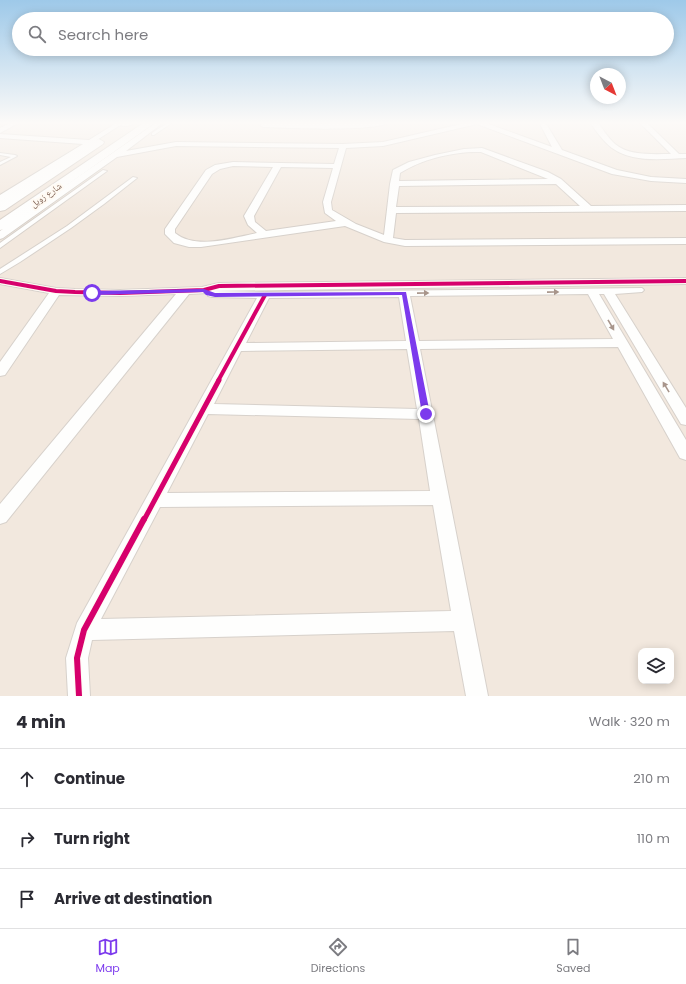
<!DOCTYPE html>
<html lang="en">
<head>
<meta charset="utf-8">
<style>
	body { margin:0; font-family:Poppins,"Noto Naskh Arabic",sans-serif; background:#f2f2f3; color:#2b2b33 }
	.controls { position:absolute; right:12px; bottom:12px; display:grid; overflow:hidden; border-radius:8px; box-shadow:0 2px 10px #0003 }
	.controls button { width:36px; height:36px; display:grid; place-items:center; padding:0; border:0; border-bottom:1px solid #e1e1e2; background:#fff; color:#2b2b33; font:20px sans-serif }
	.compass { position:absolute; left:590px; top:68px; width:36px; height:36px; border-radius:50%; background:#fff; box-shadow:0 2px 10px #0003; rotate:138deg }
	.stop { position:absolute; width:12px; height:12px; margin:-9px; border:3px solid #7c3aed; border-radius:50%; background:#fff }
	.stop.end { background:#7c3aed; border-color:#fff; box-shadow:0 1px 4px #0008 }
	.list { margin:0; padding:0; list-style:none }
	h2 { display:flex; justify-content:space-between; align-items:center; height:52px; margin:0; padding:0 16px; font-size:17px }
	h2 small { font-size:13px; font-weight:400; color:#7c7c81 }
	.list li { display:grid; grid-template-columns:26px 1fr auto; gap:12px; align-items:center; box-sizing:border-box; height:60px; padding:0 16px; border-top:1px solid #e1e1e2 }
	.list b { display:block; font-size:15px; white-space:nowrap }
	.list em { font-size:13px; font-style:normal; color:#7c7c81 }
	.icon { flex:none; width:22px; height:22px; fill:none; stroke:currentColor; stroke-width:2; stroke-linecap:round; stroke-linejoin:round }
	.map { position:relative; flex:none; width:686px; height:696px; overflow:hidden }
	.search { position:absolute; background:#fff; box-shadow:0 2px 10px #0003; left:12px; right:12px; top:12px; height:44px; display:flex; align-items:center; gap:10px; box-sizing:border-box; padding:0 14px; border-radius:22px; color:#7c7c81; font-size:15px }
	.sheet { height:232px; background:#fff }
	nav { display:flex; justify-content:space-around; align-items:center; box-sizing:border-box; height:56px; border-top:1px solid #e1e1e2; background:#fff; font-size:11px; color:#7c7c81 }
	nav a { display:grid; justify-items:center; gap:2px }
	nav .on { color:#7c3aed }
	.map>svg:first-child { display:block }
	.residential { fill:#f2e8de; fill-rule:evenodd }
	.lines { fill:none; stroke-linecap:round; stroke-linejoin:round }
	.service-casing { stroke:#d7d1cb; stroke-width:2 }
	.minor-casing { stroke:#d7d1cb; stroke-width:2 }
	.secondary-casing { stroke:#d9d2cb; stroke-width:2 }
	.service { fill:#fefefd; fill-rule:evenodd }
	.minor { fill:#fefefd; fill-rule:evenodd }
	.secondary { fill:#fefefd; fill-rule:evenodd }
	.cycleway-far2-casing { stroke:#fffaf3; stroke-width:6 }
	.cycleway-far1-casing { stroke:#fffaf3; stroke-width:8 }
	.cycleway-casing { stroke:#fffaf3; stroke-width:8 }
	.cycleway-far2 { stroke:#d6006c; stroke-width:4 }
	.cycleway-far1 { stroke:#d6006c; stroke-width:5 }
	.cycleway { stroke:#d6006c; stroke-width:6 }
	.oneway { fill:#a8958b }
	.route { fill:#7c3aed }
	.labels { text-anchor:middle; dominant-baseline:central; stroke-width:4; stroke-linejoin:round; paint-order:stroke }
	.far-street-label { font-size:9px; fill:#7a5c4d; stroke:#fffaf3 }
</style>
</head>
<body>
<div class="map">
<svg width="686" height="696" viewBox="0 0 686 696">
	<rect width="100%" height="100%" fill="#f9f5f0"/>
	<path class="residential" d="M 0,122 L 686,122 L 686,696 L 0,696 ZM 641,651 L 671,651 L 671,681 L 641,681 Z"/>
	<g class="lines">
		<g class="service-casing">
			<path id="service" d="M 169,122 L 173,122 L 154,135 L 152,135 L 152,133 Z
				M 0,153 L 15,155 L 17,156 L 0,165 L 0,162 L 11,157 L 0,155 Z
				M 103,170 L 107,171 L 0,248 L 0,243 Z
				M 133,177 L 137,178 L 104,204 L 71,228 L 20,262 L 0,274 L 0,269 L 67,226 Z"/>
		</g>
		<g class="minor-casing">
			<path id="minor" d="M 12,122 L 20,122 L 0,133 L 0,128 Z
				M 118,122 L 125,122 L 0,202 L 0,195 L 83,144 L 0,138 L 0,134 L 89,140 Z
				M 157,122 L 164,122 L 126,151 L 176,142 L 343,144 L 383,142 L 470,122 L 483,122 L 552,147 L 539,122 L 545,122 L 562,150 L 617,170 L 651,177 L 686,179 L 686,183 L 651,181 L 612,174 L 477,124 L 383,146 L 346,148 L 331,202 L 332,210 L 356,224 L 384,235 L 390,184 L 393,170 L 409,162 L 435,155 L 464,149 L 482,148 L 548,172 L 561,179 L 591,206 L 686,205 L 686,211 L 396,213 L 393,238 L 405,240 L 686,238 L 686,244 L 405,246 L 384,242 L 345,226 L 201,247 L 189,247 L 174,243 L 165,234 L 165,229 L 206,170 L 215,165 L 233,162 L 334,164 L 339,148 L 176,146 L 117,157 L 3,238 L 0,239 L 0,231 ZM 481,152 L 548,179 L 399,181 L 400,173 C 422,159 455,151 481,152 ZM 233,166 L 273,167 L 244,216 L 248,225 L 257,233 C 232,238 196,250 175,233 L 175,229 L 212,174 L 220,169 ZM 281,167 L 333,168 L 323,202 L 325,213 L 336,221 L 266,231 L 255,222 L 254,216 ZM 556,184 L 580,206 L 396,207 L 399,186 Z
				M 373,122 L 390,122 C 377,132 284,128 263,127 L 260,125 L 263,123 L 325,124 Z
				M 590,122 L 597,122 C 603,129 608,138 615,144 C 629,156 653,154 671,154 L 639,122 L 646,122 L 679,154 L 686,154 L 686,158 C 663,159 632,163 612,148 C 604,142 595,130 590,122 Z
				M 0,278 L 56,288 L 75,289 L 120,290 L 202,287 L 219,283 L 686,278 L 686,284 L 212,291 L 265,292 L 642,288 L 644,290 L 642,292 L 615,294 L 686,408 L 686,425 L 681,424 L 604,294 L 599,294 L 686,440 L 686,460 L 680,458 L 618,347 L 420,349 L 488,696 L 466,696 L 454,631 L 92,640 L 88,658 L 90,696 L 68,696 L 66,658 L 77,623 L 257,298 L 212,297 L 208,296 L 207,293 L 189,294 L 6,522 L 0,524 L 0,504 L 176,294 L 120,296 L 59,295 L 5,375 L 0,376 L 0,362 L 49,293 L 0,284 ZM 588,294 L 613,339 L 419,341 L 410,296 ZM 399,297 L 406,341 L 246,343 L 269,298 ZM 407,349 L 417,409 L 214,404 L 241,351 ZM 208,414 L 419,419 L 430,491 L 167,493 ZM 433,505 L 451,611 L 101,619 L 160,507 Z"/>
		</g>
		<g class="secondary-casing">
			<path id="secondary" d="M 117,122 L 132,122 L 133,123 C 130,127 122,126 118,125 Z
				M 145,122 L 156,122 L 5,229 L 0,230 L 0,220 Z
				M 99,139 L 104,142 L 103,144 L 5,210 L 0,211 L 0,201 L 95,140 Z"/>
		</g>
		<use href="#service" class="service"/>
		<use href="#minor" class="minor"/>
		<use href="#secondary" class="secondary"/>
		<g class="cycleway-far2-casing">
			<path id="cycleway-far2" d="M 0,281 L 56,291 L 75,292 L 120,293 L 204,290 L 219,286 L 686,281
				M 218,381 L 265,295"/>
		</g>
		<g class="cycleway-far1-casing">
			<path id="cycleway-far1" d="M 144,520 L 219,380"/>
		</g>
		<g class="cycleway-casing">
			<path id="cycleway" d="M 79,696 L 77,658 L 84,630 L 144,519"/>
		</g>
		<use href="#cycleway-far2" class="cycleway-far2"/>
		<use href="#cycleway-far1" class="cycleway-far1"/>
		<use href="#cycleway" class="cycleway"/>
	</g>
	<defs><path id="oneway-solid" d="M-6-.8H1V-3.2L6.5 0L1 3.2V.8H-6Z"/></defs>
	<g class="oneway">
		<use href="#oneway-solid" transform="translate(553 292) rotate(-1)"/>
		<use href="#oneway-solid" transform="translate(423 293) rotate(-1)"/>
		<use href="#oneway-solid" transform="translate(611 325) rotate(60)"/>
		<use href="#oneway-solid" transform="translate(666 387) rotate(-121)"/>
	</g>
	<linearGradient id="sky" x2="0" y2="1"><stop stop-color="#9ec9e9"/><stop offset="0.56" stop-color="#fcfaf8"/><stop offset="1" stop-color="#fcfaf8" stop-opacity="0"/></linearGradient>
	<rect width="686" height="219" fill="url(#sky)"/>
	<path class="route" d="M 204,289 L 215,293 L 406,292 L 430,414 L 426,416 L 422,414 L 402,295 L 215,297 L 206,295 L 203,292 L 92,295 L 89,293 L 92,291 Z"/>
	<g class="labels">
		<g class="far-street-label">
			<text transform="translate(46 195) rotate(-35)">شارع زويل</text>
		</g>
	</g>
</svg>
<div class="controls">
<button><svg class="icon" aria-label="layers" viewBox="0 0 24 24"><path d="M12 4l9 5-9 5-9-5zM3 14l9 5 9-5"/></svg></button>
</div>
<svg class="compass" viewBox="-18 -18 36 36"><path d="M0-13l5 13h-10z" fill="#e53935"/><path d="M0 13l5-13h-10z" fill="#7c7c81"/></svg>
<div class="stop" style="left:92px;top:293px"></div>
<div class="stop end" style="left:426px;top:414px"></div>
<div class="search"><svg class="icon" aria-label="search" viewBox="0 0 24 24"><circle cx="10" cy="10" r="6"/><path d="M15 15l6 6"/></svg>Search here</div>
</div>
<section class="sheet">
<h2>4 min<small>Walk · 320 m</small></h2>
<ul class="list">
<li><svg class="icon" aria-label="ahead" viewBox="0 0 24 24"><path d="M12 20V5M6 11l6-6 6 6"/></svg><div><b>Continue</b></div><em>210 m</em></li>
<li><svg class="icon" aria-label="right" viewBox="0 0 24 24"><path d="M7 20v-9h11M14 6l5 5-5 5"/></svg><div><b>Turn right</b></div><em>110 m</em></li>
<li><svg class="icon" aria-label="arrive" viewBox="0 0 24 24"><path d="M6 21V4h12l-3 4 3 4H6"/></svg><div><b>Arrive at destination</b></div></li>
</ul>
</section>
<nav>
<a class="on"><svg class="icon" aria-label="map" viewBox="0 0 24 24"><path d="M3 6l6-2 6 2 6-2v14l-6 2-6-2-6 2zM9 4v14M15 6v14"/></svg>Map</a>
<a><svg class="icon" aria-label="directions" viewBox="0 0 24 24"><path d="M12 3l9 9-9 9-9-9zM9 14v-3h6M13 9l2 2-2 2"/></svg>Directions</a>
<a><svg class="icon" aria-label="saved" viewBox="0 0 24 24"><path d="M7 4h10v16l-5-4-5 4z"/></svg>Saved</a>
</nav>
</body>
</html>
